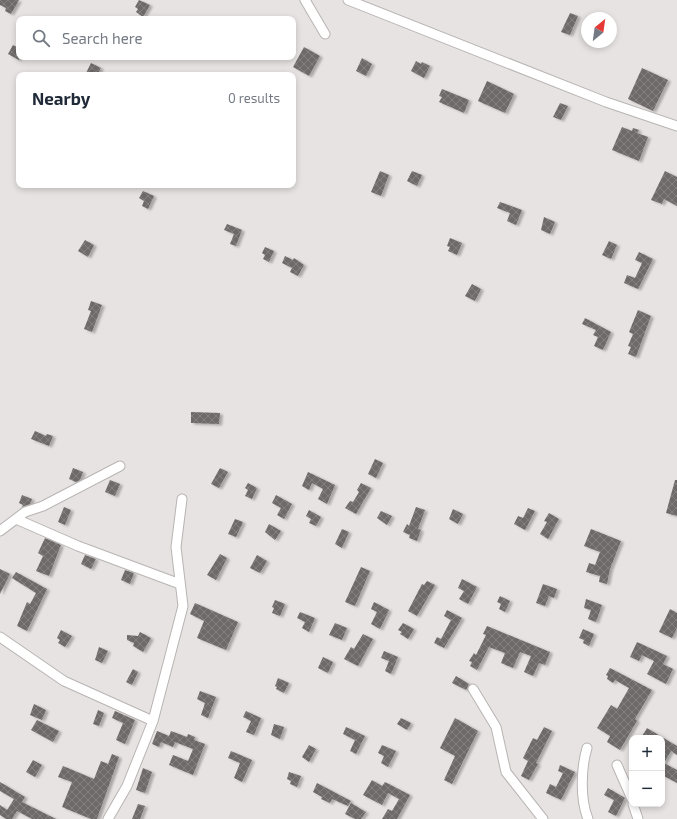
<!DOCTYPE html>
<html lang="en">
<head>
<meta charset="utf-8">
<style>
	body { margin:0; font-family:"Exo 2",sans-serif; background:#f2f2f3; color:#1f2937 }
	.controls { position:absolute; right:12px; bottom:12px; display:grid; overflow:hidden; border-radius:8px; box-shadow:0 2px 6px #0003 }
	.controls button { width:36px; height:36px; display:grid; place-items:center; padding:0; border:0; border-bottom:1px solid #e0e1e3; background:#fff; color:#1f2937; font:20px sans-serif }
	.compass { position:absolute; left:581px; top:12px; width:36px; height:36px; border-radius:50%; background:#fff; box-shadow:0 2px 6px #0003; rotate:29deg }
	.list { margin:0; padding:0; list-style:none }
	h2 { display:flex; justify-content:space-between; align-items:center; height:52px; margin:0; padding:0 16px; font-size:17px }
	h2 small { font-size:13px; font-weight:400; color:#747a83 }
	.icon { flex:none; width:22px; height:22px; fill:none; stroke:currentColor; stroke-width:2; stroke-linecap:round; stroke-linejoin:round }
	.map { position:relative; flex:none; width:677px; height:819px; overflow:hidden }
	.search { position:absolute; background:#fff; box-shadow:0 2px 6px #0003; left:16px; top:16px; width:280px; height:44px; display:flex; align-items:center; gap:10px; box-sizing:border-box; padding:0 14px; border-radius:8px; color:#747a83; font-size:15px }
	.panel { position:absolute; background:#fff; box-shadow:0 2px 6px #0003; left:16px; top:72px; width:280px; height:116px; border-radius:8px }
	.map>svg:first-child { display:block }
	.building { fill:url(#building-cross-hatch); filter:url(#shadow) }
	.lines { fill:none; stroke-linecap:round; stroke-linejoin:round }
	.street-casing { stroke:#b8b4b3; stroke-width:11 }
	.street { stroke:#fff; stroke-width:9 }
</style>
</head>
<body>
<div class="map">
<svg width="677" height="819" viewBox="0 0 677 819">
	<defs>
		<pattern id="building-cross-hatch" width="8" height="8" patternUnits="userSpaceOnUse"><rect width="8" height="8" fill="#6e6a69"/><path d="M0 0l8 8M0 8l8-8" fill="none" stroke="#848080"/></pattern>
		<filter id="shadow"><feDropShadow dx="3" dy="1.5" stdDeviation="1" flood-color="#0004"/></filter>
	</defs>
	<rect width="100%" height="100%" fill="#e7e3e2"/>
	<path class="building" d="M 0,0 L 19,0 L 11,14 L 5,11 L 6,8 L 0,5 Z
		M 139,0 L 150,5 L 143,17 L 136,12 L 138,9 L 135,7 Z
		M 570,13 L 578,16 L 570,35 L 561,32 Z
		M 13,45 L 19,48 L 19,60 L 8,54 Z
		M 304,47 L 320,56 L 309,76 L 293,67 Z
		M 362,58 L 372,64 L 366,76 L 356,71 Z
		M 416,61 L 421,64 L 422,62 L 430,66 L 424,78 L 411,71 Z
		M 91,63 L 101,68 L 97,75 L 85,75 Z
		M 642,68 L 668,80 L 653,111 L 628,99 Z
		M 487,81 L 514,94 L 505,113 L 478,101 Z
		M 442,89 L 469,100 L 464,113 L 439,102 L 442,97 L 439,96 Z
		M 560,103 L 568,106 L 561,120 L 553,117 Z
		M 622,127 L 632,131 L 633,128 L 639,130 L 637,133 L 648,137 L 639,161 L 612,150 Z
		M 380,171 L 389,175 L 381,196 L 371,192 Z
		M 412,171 L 422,175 L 417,186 L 407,181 Z
		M 665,171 L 677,177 L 677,206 L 664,199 L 662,204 L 651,200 Z
		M 143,191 L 154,196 L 148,209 L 142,206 L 144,201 L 139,198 Z
		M 500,202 L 522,210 L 516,225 L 507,221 L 510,213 L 497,208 Z
		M 544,217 L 555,222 L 550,234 L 541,230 Z
		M 227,224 L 242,230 L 236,246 L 230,244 L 234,234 L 224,230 Z
		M 450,238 L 462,243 L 457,255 L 448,251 L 450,247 L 447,246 Z
		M 85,240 L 94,245 L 88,257 L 78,251 Z
		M 609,241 L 617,245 L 611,259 L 602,255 Z
		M 265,247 L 274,251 L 269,262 L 263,259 L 265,255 L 262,253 Z
		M 639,252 L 653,259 L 638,289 L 624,283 L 627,275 L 635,278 L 642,263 L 635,260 Z
		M 285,256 L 293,260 L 294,258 L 304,265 L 298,276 L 290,272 L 292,268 L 282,263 Z
		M 472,284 L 481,289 L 475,301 L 465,296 Z
		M 91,301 L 102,305 L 92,332 L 84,329 L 91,311 L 88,310 Z
		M 638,310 L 651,316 L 636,357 L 628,354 L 631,347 L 628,346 L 633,334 L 629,332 Z
		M 585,318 L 611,332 L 603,350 L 594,346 L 598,337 L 593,335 L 596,330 L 582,324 Z
		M 191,412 L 220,413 L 219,424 L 191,423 Z
		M 35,431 L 46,436 L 47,434 L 53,436 L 49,446 L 31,439 Z
		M 375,459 L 383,463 L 376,478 L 368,474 Z
		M 73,468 L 83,472 L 80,480 L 76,482 L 69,479 Z
		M 220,468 L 228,472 L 219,488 L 211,484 Z
		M 308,472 L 335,485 L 327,504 L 318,499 L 323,489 L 312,483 L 309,490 L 302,486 Z
		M 110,480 L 120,484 L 115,496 L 105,492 Z
		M 675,480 L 677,480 L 677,516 L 666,513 Z
		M 248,483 L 257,488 L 252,499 L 245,496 L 248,490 L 245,488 Z
		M 361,483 L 371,488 L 356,514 L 345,508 L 350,501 L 353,502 L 359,492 L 357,490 Z
		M 22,495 L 32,499 L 30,504 L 22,507 L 23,505 L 19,503 Z
		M 276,495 L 292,504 L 284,519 L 277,515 L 281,508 L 272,503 Z
		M 64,507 L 71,510 L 65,525 L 58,522 Z
		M 416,507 L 425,510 L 418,529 L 421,530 L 417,541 L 409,538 L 410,535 L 403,532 L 407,524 L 409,526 Z
		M 528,508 L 535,511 L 525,530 L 514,524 L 518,516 L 523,518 Z
		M 453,509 L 463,514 L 458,524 L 449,519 Z
		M 309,510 L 321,517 L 316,526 L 309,523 L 311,519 L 306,516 Z
		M 381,511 L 392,516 L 387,525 L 377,518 Z
		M 549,513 L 559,519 L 548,539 L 540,534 L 547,522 L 544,521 Z
		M 235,519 L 243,522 L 236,537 L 228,534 Z
		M 269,524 L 281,531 L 275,540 L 265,532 Z
		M 342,529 L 349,532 L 342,548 L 335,544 Z
		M 591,529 L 621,541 L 610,569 L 607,584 L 599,582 L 600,576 L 586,572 L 589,563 L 595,565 L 600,552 L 584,546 Z
		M 45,538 L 61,545 L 49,576 L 36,571 L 43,556 L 38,553 Z
		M 220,554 L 227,558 L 216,580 L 207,575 Z
		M 85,555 L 96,559 L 91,569 L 81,564 Z
		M 257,555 L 267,561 L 260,573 L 250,568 Z
		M 361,567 L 370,571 L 355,606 L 345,602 Z
		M 0,569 L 10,574 L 0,594 Z
		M 125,570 L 134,573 L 130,584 L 121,580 Z
		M 16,572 L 47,589 L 27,631 L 17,626 L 27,602 L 30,604 L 36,593 L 12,578 Z
		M 462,579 L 477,587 L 468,604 L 459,599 L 464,591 L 458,588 Z
		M 427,581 L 435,585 L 417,616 L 408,611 L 422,584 L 424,585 Z
		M 543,584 L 557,589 L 554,598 L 549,596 L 545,606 L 536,603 Z
		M 500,596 L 510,601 L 505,612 L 499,609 L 501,604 L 497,602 Z
		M 586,599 L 602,605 L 596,622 L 588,619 L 591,610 L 584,608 Z
		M 275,600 L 285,604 L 280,616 L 272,613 L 274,608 L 272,607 Z
		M 374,602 L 389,610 L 380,629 L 371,624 L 377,612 L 371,609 Z
		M 195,603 L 238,622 L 226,650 L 197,638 L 204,621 L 190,614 Z
		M 670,609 L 677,613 L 677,628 L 672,638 L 659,632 Z
		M 447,610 L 462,618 L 444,648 L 434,643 L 437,637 L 441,639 L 451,620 L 444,616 Z
		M 300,612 L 315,618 L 309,632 L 302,628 L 305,622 L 297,618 Z
		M 335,623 L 347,628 L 342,640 L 329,635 Z
		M 403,623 L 414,629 L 408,639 L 400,634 L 402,632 L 398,630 Z
		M 487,626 L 550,652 L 545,665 L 539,663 L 533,676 L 524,672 L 531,656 L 520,652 L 513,668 L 501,663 L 505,653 L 489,647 L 477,670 L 470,666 L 472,662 L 469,661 L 474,653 L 476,655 L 486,635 L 483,634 Z
		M 583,629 L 594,634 L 589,646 L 583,643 L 584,640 L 579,638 Z
		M 61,630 L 72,636 L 65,647 L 58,643 L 60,640 L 57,638 Z
		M 140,632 L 151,638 L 143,652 L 133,646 L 134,643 L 127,640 L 127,635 L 138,636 Z
		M 363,634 L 373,639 L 358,666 L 344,659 L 351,647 L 354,649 Z
		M 637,642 L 667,656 L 663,664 L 673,669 L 666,684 L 647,674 L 654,661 L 642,655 L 639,661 L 630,657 Z
		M 99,647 L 108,651 L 102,663 L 95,660 Z
		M 384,651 L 398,657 L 391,674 L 385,671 L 389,661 L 381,658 Z
		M 323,657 L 333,662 L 328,673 L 318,668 Z
		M 610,668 L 652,690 L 635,719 L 637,721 L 620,750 L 607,742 L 610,736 L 597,728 L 611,705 L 617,709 L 629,688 L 615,680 L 613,683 L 607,679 L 608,676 L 606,675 Z
		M 133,669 L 138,672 L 132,685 L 126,682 Z
		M 456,676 L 469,684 L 466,690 L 452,683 Z
		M 278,678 L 289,683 L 284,693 L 276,689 L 277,687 L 275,686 Z
		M 200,691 L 216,697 L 208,718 L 201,715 L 205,703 L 197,699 Z
		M 34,704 L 46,710 L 42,720 L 30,715 Z
		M 98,710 L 104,713 L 99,726 L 93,724 Z
		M 115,711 L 135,720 L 125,744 L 116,740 L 123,723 L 112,718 Z
		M 246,711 L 261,718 L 254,735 L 246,732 L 251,721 L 243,717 Z
		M 401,718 L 411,723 L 407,730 L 397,724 Z
		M 455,718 L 478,731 L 452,784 L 444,780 L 455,756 L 440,748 Z
		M 37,720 L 59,731 L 53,742 L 31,730 Z
		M 274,724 L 284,727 L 280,739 L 271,735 Z
		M 346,727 L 365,736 L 356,754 L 350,751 L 355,740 L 343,734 Z
		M 544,727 L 552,731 L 536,763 L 538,764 L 529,780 L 521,776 L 528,761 L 523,758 L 533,738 L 537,740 Z
		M 647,728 L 677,746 L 677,755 L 671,751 L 664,763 L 677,770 L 677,783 L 662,775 L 662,738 L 646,738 L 642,736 Z
		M 157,731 L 169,736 L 171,731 L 187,737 L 188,734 L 195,737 L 194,740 L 205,744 L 193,775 L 169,765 L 173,755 L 188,761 L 193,749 L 175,742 L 173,747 L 161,742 L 159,747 L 152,744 Z
		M 309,745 L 316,749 L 309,762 L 302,757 Z
		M 382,745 L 396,751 L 388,767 L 381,763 L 384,756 L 378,753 Z
		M 231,751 L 252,760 L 242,782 L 234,778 L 240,763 L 228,758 Z
		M 112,754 L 119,757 L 97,819 L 91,819 L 62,807 L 72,782 L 58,777 L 63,766 L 94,779 L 101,761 L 108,764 Z
		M 33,760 L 42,765 L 35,777 L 26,772 Z
		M 560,765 L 575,772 L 561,800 L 546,793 L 550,784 L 556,787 L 563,773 L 558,771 Z
		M 143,768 L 152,772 L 145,793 L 136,790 Z
		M 289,772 L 301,776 L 297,787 L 290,784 L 291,781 L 287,779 Z
		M 372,780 L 382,786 L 385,782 L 410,795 L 397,819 L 382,819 L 388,809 L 392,811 L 399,799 L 388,793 L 382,805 L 363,795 Z
		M 0,782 L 25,797 L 22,802 L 56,819 L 32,819 L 17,811 L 12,819 L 6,819 L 0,815 L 0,805 L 7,810 L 14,799 L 0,791 Z
		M 317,783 L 351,801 L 348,806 L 332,799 L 330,803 L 321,799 L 322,797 L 313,792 Z
		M 608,788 L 625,798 L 616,816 L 608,812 L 614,800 L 604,795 Z
		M 351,803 L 366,812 L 361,819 L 355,819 L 345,814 Z
		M 138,804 L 145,806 L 140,819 L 132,819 Z"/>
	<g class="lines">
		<g class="street-casing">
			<path id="street" d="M 305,0 L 325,34
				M 348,0 L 606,102 L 677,126
				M 16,519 L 78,546 L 180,584
				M 0,531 L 25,512 L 43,506 L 120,466
				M 0,637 L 64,681 L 153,721
				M 473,689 L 496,727 L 506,772 L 543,819
				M 587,748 C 581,768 580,799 588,819
				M 617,765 L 632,799
				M 633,804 L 638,819
				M 108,819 L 127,786 L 153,721 L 183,606 L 176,547 L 182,499"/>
		</g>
		<use href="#street" class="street"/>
	</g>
</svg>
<div class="controls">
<button>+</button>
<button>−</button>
</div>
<svg class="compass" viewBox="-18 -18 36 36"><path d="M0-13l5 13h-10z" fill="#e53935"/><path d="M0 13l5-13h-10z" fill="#747a83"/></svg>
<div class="search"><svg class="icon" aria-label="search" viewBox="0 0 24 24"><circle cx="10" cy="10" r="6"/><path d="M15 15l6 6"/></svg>Search here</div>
<section class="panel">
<h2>Nearby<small>0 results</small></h2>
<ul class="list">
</ul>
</section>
</div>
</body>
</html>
